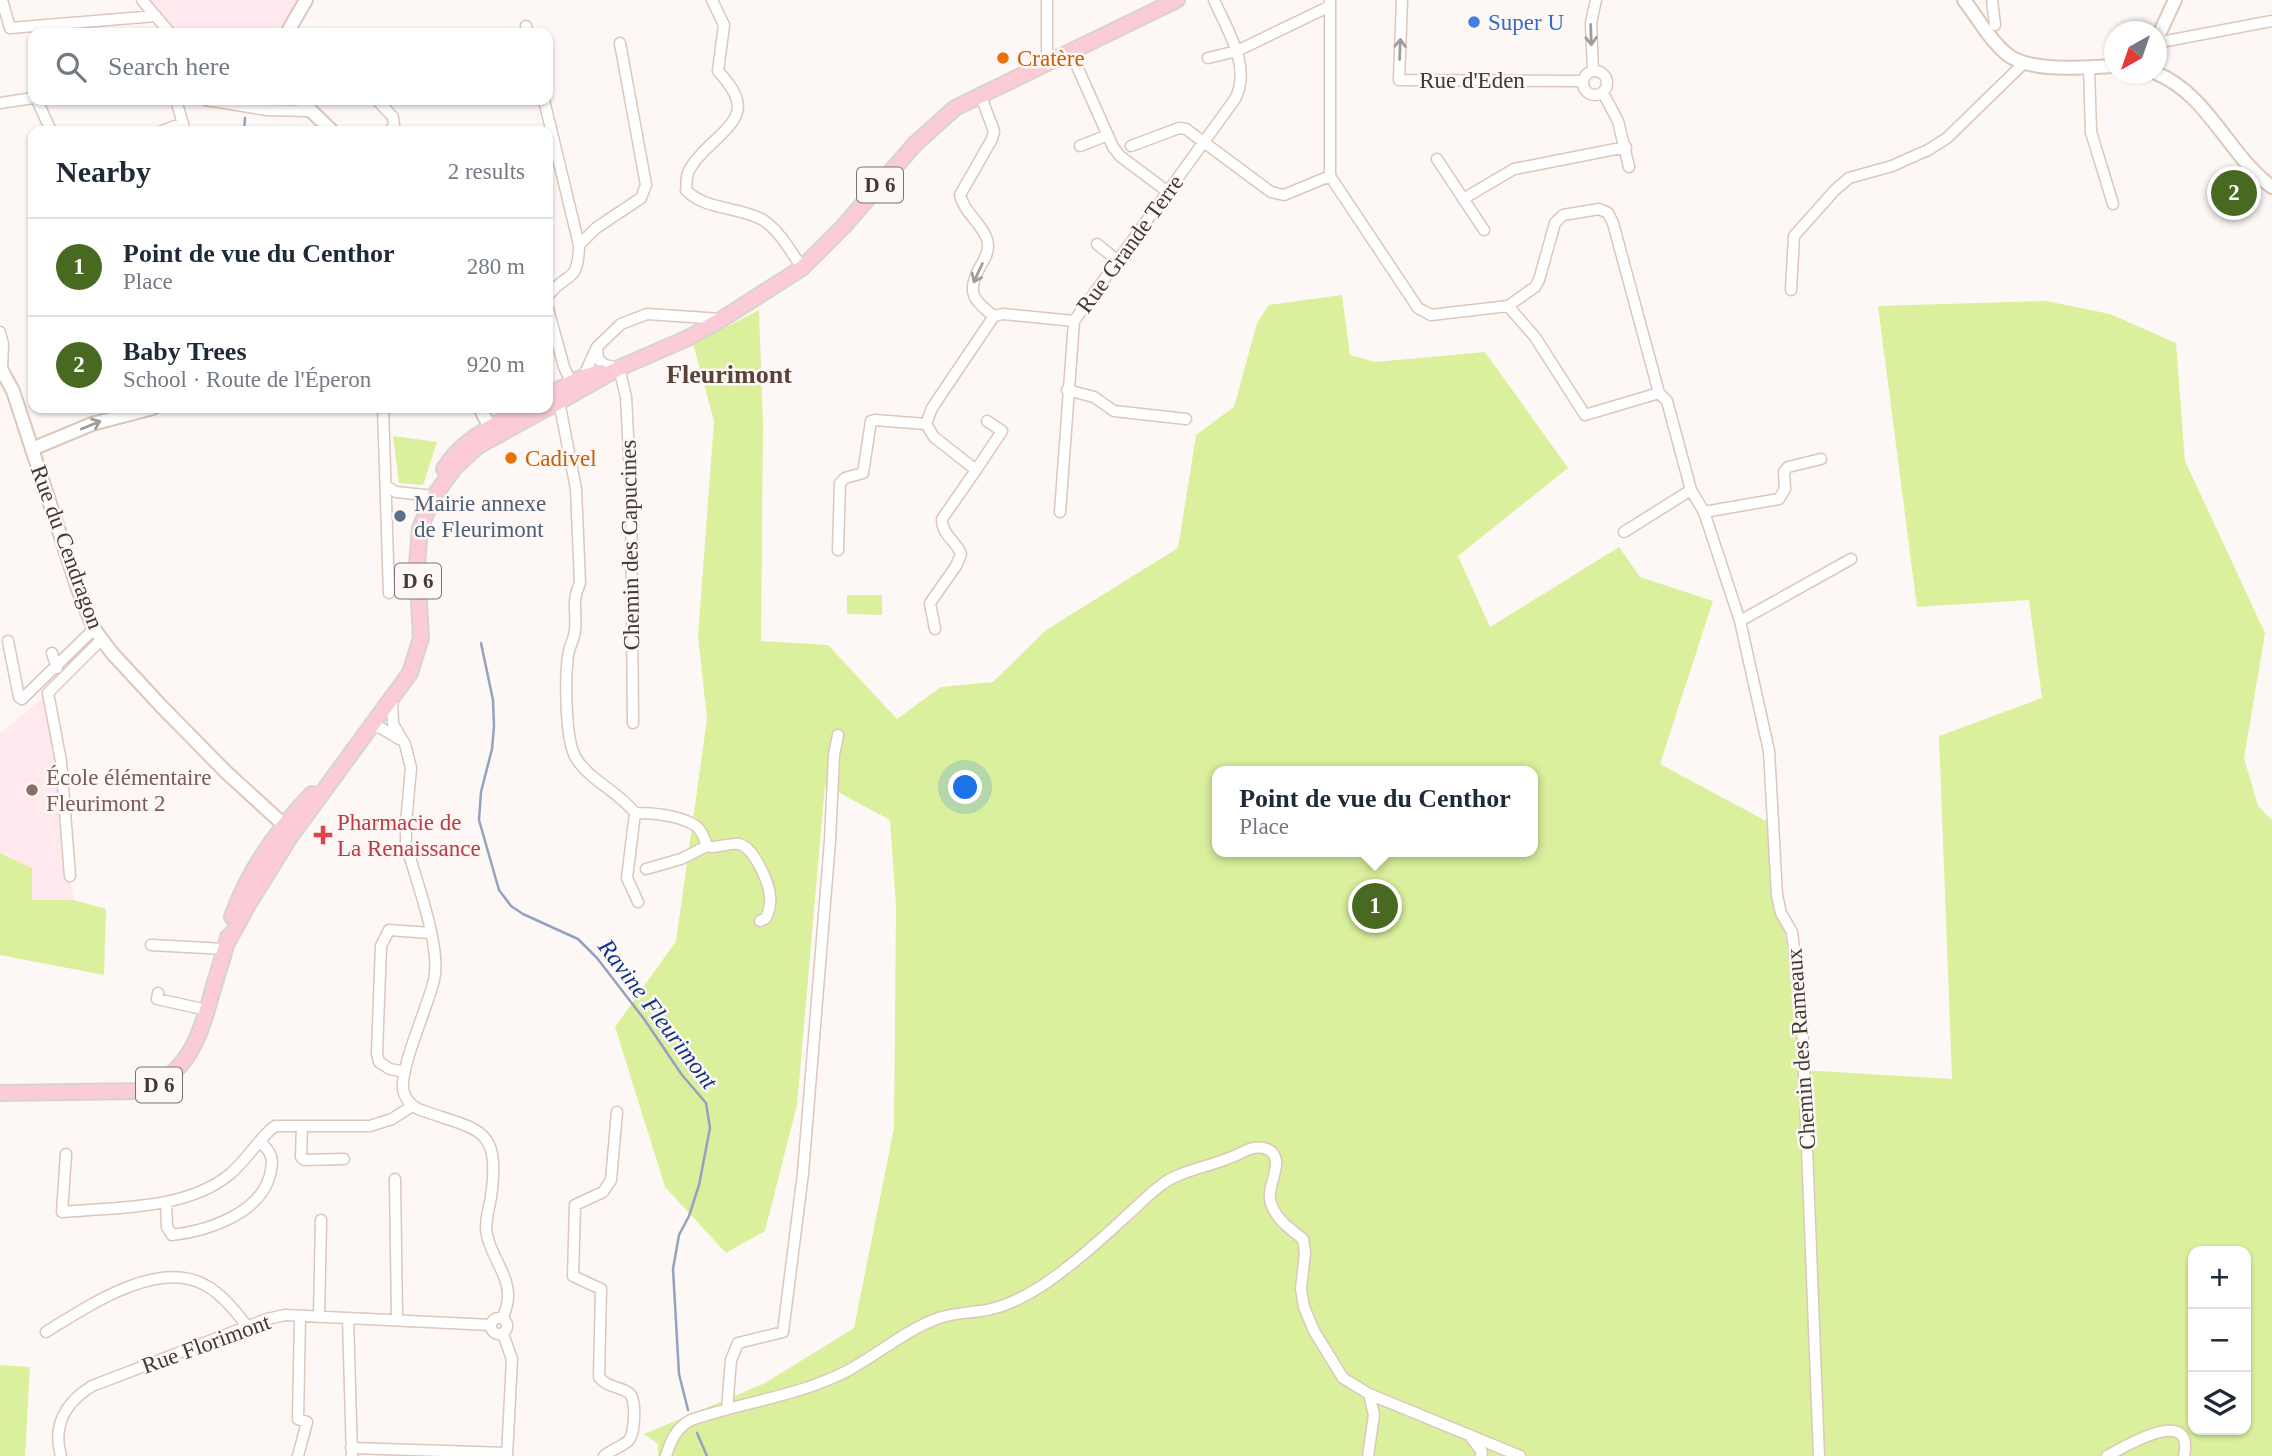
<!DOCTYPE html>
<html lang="en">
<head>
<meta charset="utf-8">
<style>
	body { margin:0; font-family:"Times New Roman",serif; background:#f2f2f3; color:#1f2937 }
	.controls { position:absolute; right:21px; bottom:21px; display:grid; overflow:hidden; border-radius:14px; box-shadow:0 2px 5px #0004 }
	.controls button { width:63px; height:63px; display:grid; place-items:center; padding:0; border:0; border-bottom:2px solid #e0e1e3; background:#fff; color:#1f2937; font:35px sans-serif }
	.compass { position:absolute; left:2104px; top:21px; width:63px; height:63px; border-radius:50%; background:#fff; box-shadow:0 2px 5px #0004; rotate:220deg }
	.you { position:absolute; left:966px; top:788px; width:24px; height:24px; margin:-18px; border:5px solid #fff; border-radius:50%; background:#1a73e8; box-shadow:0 0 0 10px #1a73e833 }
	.badge { display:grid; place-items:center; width:46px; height:46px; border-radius:50%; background:#486920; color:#fff; font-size:23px; font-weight:700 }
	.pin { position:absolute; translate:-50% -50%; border:4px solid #fff; box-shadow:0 2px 7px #0006 }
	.popup { position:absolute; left:1212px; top:766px; width:326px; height:91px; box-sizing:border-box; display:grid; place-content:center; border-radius:14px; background:#fff; filter:drop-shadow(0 2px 5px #0005); font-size:23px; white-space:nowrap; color:#747a83 }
	.popup b { font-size:26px; color:#1f2937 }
	.popup::after { content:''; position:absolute; left:50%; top:100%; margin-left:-14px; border:14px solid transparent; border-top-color:#fff }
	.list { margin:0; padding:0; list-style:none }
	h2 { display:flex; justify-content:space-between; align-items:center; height:91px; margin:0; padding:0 28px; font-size:30px }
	h2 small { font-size:23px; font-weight:400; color:#747a83 }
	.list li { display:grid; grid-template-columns:46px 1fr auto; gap:21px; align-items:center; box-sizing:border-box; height:98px; padding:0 28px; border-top:2px solid #e0e1e3 }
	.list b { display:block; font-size:26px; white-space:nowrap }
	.list p { margin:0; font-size:23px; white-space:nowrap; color:#747a83 }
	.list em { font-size:23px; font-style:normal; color:#747a83 }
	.icon { flex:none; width:38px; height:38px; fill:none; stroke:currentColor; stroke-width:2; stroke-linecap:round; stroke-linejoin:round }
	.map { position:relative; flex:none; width:2272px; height:1456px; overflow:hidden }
	.search { position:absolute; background:#fff; box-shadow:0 2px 5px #0004; left:28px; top:28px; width:525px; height:77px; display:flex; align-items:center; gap:18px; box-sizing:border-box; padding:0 24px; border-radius:14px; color:#747a83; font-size:26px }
	.panel { position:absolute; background:#fff; box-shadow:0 2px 5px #0004; left:28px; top:126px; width:525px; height:287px; border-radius:14px }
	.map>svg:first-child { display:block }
	.education { fill:#ffe9ee }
	.green { fill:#dbf09d; fill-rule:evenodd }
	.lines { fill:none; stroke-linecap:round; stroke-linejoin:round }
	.stream { stroke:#94a2c0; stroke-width:2.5 }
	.minor-casing { stroke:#ddc6bb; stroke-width:13 }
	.tertiary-casing { stroke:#ddc6bb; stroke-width:16 }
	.secondary-casing { stroke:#ddc6bb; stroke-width:16 }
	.primary-casing { stroke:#d6d4d3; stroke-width:18 }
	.minor { stroke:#fff; stroke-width:10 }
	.tertiary { stroke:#fff; stroke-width:12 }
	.secondary { stroke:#fff; stroke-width:12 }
	.primary { stroke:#fbccd6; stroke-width:14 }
	.oneway { stroke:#a19c9a }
	.shop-dot { fill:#3f7fe0; stroke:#fdf8f6; stroke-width:2.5 }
	.food-dot { fill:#e8710a; stroke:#fdf8f6; stroke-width:2.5 }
	.service-dot { fill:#5c6f8a; stroke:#fdf8f6; stroke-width:2.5 }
	.education-dot { fill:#8d6e63; stroke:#fdf8f6; stroke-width:2.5 }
	.health-dot { fill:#e0444e; stroke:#fdf8f6; stroke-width:2.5 }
	.labels { text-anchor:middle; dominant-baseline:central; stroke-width:5; stroke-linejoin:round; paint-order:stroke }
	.shield { fill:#fdf8f6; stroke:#7b736f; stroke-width:2 }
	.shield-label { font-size:21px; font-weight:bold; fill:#433a35 }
	.shop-label { font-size:23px; fill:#366cbe; stroke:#fdf8f6; text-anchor:start }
	.food-label { font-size:23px; fill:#c56008; stroke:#fdf8f6; text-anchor:start }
	.street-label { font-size:23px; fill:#433a35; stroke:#fdf8f6 }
	.service-label { font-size:23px; fill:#4e5e75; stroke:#fdf8f6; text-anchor:start }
	.education-label { font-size:23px; fill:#785e54; stroke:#fdf8f6; text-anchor:start }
	.health-label { font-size:23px; fill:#be3a42; stroke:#fdf8f6; text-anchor:start }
	.water-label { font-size:24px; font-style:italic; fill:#0e3688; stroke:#fdf8f6 }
	.quarter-label { font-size:26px; font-weight:bold; fill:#57433a; stroke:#fdf8f6 }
</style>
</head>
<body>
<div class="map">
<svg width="2272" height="1456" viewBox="0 0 2272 1456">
	<rect width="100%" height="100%" fill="#fdf8f6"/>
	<path class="education" d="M 142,0 L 306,0 L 287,33 L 170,33 Z
		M 226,100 L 300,100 L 309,111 L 282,110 Z
		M 48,693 L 61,761 L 70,876 L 74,900 L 32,900 L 8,854 L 0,853 L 0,734 Z"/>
	<path class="green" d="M 1342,295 L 1350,355 L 1375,362 L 1485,352 L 1568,468 L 1458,556 L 1490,627 L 1619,547 L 1640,577 L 1713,601 L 1660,764 L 1766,821 L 1786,939 L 1801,1070 L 1952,1079 L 1939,736 L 2042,698 L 2029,600 L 1917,607 L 1878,306 L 2046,301 L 2110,314 L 2176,343 L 2185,461 L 2265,633 L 2244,758 L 2258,806 L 2272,820 L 2272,1456 L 658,1456 L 658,1444 L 644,1434 L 765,1383 L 854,1328 L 894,1128 L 896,906 L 890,820 L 825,785 L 797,1105 L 765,1231 L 726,1253 L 665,1187 L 615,1027 L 676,941 L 707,719 L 698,636 L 714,421 L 693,344 L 759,310 L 763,425 L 761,641 L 828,645 L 897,719 L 941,687 L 993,682 L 1046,630 L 1178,548 L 1196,435 L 1234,407 L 1257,323 L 1269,305 ZM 1218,771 L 1532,771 L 1532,852 L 1218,852 ZM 2193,1251 L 2246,1251 L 2246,1430 L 2193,1430 Z
		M 393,436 L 437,442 L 423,485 L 399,483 Z
		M 847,595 L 882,595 L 882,615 L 847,614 Z
		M 0,853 L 32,868 L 32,900 L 74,900 L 106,909 L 104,975 L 0,955 Z
		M 0,1365 L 30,1367 L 25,1456 L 0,1456 Z"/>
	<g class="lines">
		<path class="stream" d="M 244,131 L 245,118
			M 481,643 L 493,700 L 494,726 L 492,749 L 481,792 L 479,820 L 499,890 L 511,906 L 523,914 L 578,939 L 597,958 L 644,1019 L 682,1075 L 706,1103 L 710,1128 L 699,1185 L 689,1216 L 679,1235 L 673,1269 L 679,1374 L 688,1410
			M 697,1433 L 707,1456"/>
		<g class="minor-casing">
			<path id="minor" d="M 2,0 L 10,28 L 156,16
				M 142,0 L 170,33
				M 712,0 L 724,25 L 718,71 C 754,110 736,120 704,151 C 698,158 691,164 688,173 C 686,178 687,184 686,190 C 706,211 739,206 763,220 C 779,230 792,253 802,268
				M 1330,0 L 1330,176 L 1418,308 L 1431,315 L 1508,306 L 1535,287 L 1539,280 L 1555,223 L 1563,215 L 1599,209 L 1608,213 L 1613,223 L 1659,393 L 1667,401 L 1691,490 L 1704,512 L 1740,621 L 1769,751 L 1777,895 L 1781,913 L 1792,932 L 1802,1019 L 1819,1456
				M 1402,0 L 1399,80 L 1583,81
				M 1992,0 L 1995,25
				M 526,26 L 528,33
				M 2156,43 L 2272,21
				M 1071,53 L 1113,147 L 1120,156 L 1168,192
				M 1208,58 L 1237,51 L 1330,6
				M 1047,64 L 1047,0
				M 2089,67 L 2091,132 L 2113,204
				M1583 83a12 12 0 1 1 24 0a12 12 0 1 1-24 0Z
				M 1593,71 L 1591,23 L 1596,0
				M 1603,93 L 1618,121 L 1629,167
				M 980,94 L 994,131 L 992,139 L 960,195 C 964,214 988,228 988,246 C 988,254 984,260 980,267 C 966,292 973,300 994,316
				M 37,100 L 51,131
				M 176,100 L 185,131
				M 206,100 L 267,110 L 309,111
				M 377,100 L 393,117 L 394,125 L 390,131
				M 544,100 L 579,245 C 578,286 567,270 548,296
				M 0,103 L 33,98
				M 162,131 L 183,123
				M 1080,146 L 1108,135
				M 1131,146 L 1179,128 L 1186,129 L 1271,192 L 1284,195 L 1330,176
				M 1437,159 L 1484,230
				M 1463,199 L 1514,169 L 1626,147
				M 1097,244 L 1118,261
				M 579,245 L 596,228 L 641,198 L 646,185 L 620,43
				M 1791,290 L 1794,236 L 1835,190 L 1849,178 L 1892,166 L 1928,150 L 1947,138 L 2024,63
				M 1508,306 L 1535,337 L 1585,415 L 1659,393
				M 548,309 L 564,367 L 571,382
				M 994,316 L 1003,314 L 1074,321
				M 0,332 L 3,344 L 2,370
				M 597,347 L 598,359 L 605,365 L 619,368 L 626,397 L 631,494 L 633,723
				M 583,377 L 597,347 L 621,324 L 647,314 L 721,319
				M 1067,390 L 1094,397 L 1114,411 L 1186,419
				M 559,401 L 576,489 L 580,583 C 571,603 577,610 575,630 C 574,640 569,647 568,656 C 565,678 565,741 576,758 C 588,779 619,792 635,813 L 627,878 L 638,902
				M 383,408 L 389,593
				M 976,470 L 1002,431 L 987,421
				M 386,486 L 396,492 L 434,496
				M 1060,512 L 1074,321 L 1235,99 C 1252,67 1227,30 1214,0
				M 1704,512 L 1779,499 L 1785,489 L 1784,472 L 1788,467 L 1821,459
				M 1624,532 L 1691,490
				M 838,550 L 840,483 L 845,478 L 863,473 L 871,421 L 875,420 L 926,424
				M 1740,621 L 1851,559
				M 935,629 L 930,603 L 956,566 L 961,554 C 956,540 942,536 942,519 L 976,470 L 934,437 L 926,424 L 932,408 L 994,316
				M 8,641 L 19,697 L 22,699 L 94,629
				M 52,653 L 57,668
				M 392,699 L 393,724 L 405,744 L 411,768 L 406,824 L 406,844 C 415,877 442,948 434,980 C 428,1006 401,1065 403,1088 C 404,1098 409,1104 418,1109 C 478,1131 501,1124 491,1197 C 489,1209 484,1224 487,1235 C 491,1256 509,1275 508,1297 C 508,1304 505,1311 503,1318
				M 371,726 L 381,728 L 399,739
				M 635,813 C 654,813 679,815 696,826 C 702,830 705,840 707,846 L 711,847 C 720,847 730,843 739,844 C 754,847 769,883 770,896 C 771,905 769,910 766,918 L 760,921
				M 646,869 L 681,859 L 707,846
				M 70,876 L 61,761 L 48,693 L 101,640
				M 151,945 L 225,949
				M 158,993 L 157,999 L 207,1010
				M 405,1072 L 390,1069 L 379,1062 L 377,1053 L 381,946 L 389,930 L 430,933
				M 302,1127 L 301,1157 L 304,1160 L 344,1159
				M 66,1154 L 62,1212 C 116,1207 187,1210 230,1174 C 247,1160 258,1139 275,1126 L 370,1126 L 392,1119 L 412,1106
				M 395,1179 L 397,1319
				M 166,1202 L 167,1227 L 172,1235 C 207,1231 260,1214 270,1175 C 271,1168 274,1161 270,1154 C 268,1149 263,1145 260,1141
				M 319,1317 L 321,1220
				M491 1326a8 8 0 1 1 16 0a8 8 0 1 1-16 0Z
				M 348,1318 L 352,1456
				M 46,1332 C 85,1308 157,1258 205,1285 C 222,1294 235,1311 247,1326
				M 503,1334 L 512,1359 L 507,1456
				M 727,1409 L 731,1360 L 738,1343 L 783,1332 L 803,1173 L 830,841 L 834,755 L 838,735
				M 1469,1435 L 1482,1452 L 1481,1456
				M 351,1448 L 507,1453
				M 61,1456 C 52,1425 66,1402 92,1386 L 267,1319 L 285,1315 L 491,1325
				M 298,1456 L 307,1422 L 298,1419 L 300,1316
				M 604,1456 C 611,1450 621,1447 628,1441 C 635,1435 637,1399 629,1393 C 618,1385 609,1389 599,1377 L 601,1289 L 573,1276 L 575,1205 L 603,1192 L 611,1180 L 617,1112
				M 666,1456 C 671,1440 676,1428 691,1420 C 743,1402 799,1396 847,1371 C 879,1354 905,1330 939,1318 C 954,1313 966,1313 980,1311 C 1009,1308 1043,1287 1065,1269 C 1089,1251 1111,1230 1133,1210 C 1147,1197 1161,1182 1179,1175 C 1195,1168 1213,1165 1229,1158 C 1241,1154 1251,1145 1264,1148 C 1289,1155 1267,1184 1270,1199 C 1273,1217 1290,1229 1303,1239 L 1305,1253 L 1301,1289 L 1304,1307 L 1314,1331 L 1343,1378 L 1369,1394 L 1520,1456
				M 1368,1456 L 1374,1415 L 1369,1394
				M 2107,1456 C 2124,1447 2195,1404 2184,1456"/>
		</g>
		<g class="tertiary-casing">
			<path id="tertiary" d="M 287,33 L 306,0
				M 2156,41 L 2175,0
				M 300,100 L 332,131
				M 480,408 L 494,435
				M 32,449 L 92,424 L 153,408"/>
		</g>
		<g class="secondary-casing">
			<path id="secondary" d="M 1964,0 C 1978,18 1990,41 2008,55 C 2032,73 2085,67 2114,66
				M 2156,73 C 2209,95 2228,155 2272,187
				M 0,367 L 13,391 L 78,589 L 94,629 L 112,653 L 162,707 L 227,773 L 284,825"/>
		</g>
		<g class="primary-casing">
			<path id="primary" d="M 548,395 L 583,377 L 601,372
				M 548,408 L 619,368 L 688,338 L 722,319 L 802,268 L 843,227 L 915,144 L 955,108 L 1177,0
				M 444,469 C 462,439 495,425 525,408
				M 232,917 C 248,871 279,828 312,794
				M 226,945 L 249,903 L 290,837 L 410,673 L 421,638 L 417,565 L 420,528 L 434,496 L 455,467 L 478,446 L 547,408
				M 0,1093 L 142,1091 C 189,1075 201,1033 213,989 C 218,972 224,955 228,937"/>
		</g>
		<use href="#minor" class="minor"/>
		<use href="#tertiary" class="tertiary"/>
		<use href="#secondary" class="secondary"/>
		<use href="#primary" class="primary"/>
	</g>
	<defs><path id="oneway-shaft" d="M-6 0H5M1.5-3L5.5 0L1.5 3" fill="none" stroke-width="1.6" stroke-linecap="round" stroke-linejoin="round" transform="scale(1.75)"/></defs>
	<g class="oneway">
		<use href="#oneway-shaft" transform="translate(1591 35) rotate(88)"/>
		<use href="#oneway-shaft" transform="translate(1400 49) rotate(-88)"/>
		<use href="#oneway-shaft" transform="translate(978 273) rotate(115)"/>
		<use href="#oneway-shaft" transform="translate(91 425) rotate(-22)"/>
	</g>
	<circle class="shop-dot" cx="1474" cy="22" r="7"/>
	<g class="food-dot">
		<circle cx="1003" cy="58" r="7"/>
		<circle cx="511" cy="458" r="7"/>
	</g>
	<circle class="service-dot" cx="400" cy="516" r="7"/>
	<circle class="education-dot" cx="32" cy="790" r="7"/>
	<path class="health-dot" d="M319.5 824.5h7v7h7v7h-7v7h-7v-7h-7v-7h7z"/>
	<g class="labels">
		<g class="shield">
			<rect x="857" y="167.5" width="46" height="35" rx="5"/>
			<rect x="395" y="563.5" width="46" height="35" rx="5"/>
			<rect x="136" y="1067.5" width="46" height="35" rx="5"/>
		</g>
		<g class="shield-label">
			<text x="880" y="185">D 6</text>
			<text x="418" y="581">D 6</text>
			<text x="159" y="1085">D 6</text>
		</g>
		<g class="shop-label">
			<text x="1488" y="22">Super U</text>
		</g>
		<g class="food-label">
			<text x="1017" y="58">Cratère</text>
			<text x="525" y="458">Cadivel</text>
		</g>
		<g class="street-label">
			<text x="1472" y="80">Rue d'Eden</text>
			<text transform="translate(1130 244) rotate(-54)">Rue Grande Terre</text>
			<text transform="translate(630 545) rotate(-91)">Chemin des Capucines</text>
			<text transform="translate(67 547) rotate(70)">Rue du Cendragon</text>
			<text transform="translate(1801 1049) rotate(-94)">Chemin des Rameaux</text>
			<text transform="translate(206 1344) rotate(-20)">Rue Florimont</text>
		</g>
		<g class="service-label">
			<text x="414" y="503">Mairie annexe<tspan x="414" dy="26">de Fleurimont</tspan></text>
		</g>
		<g class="education-label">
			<text x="46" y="777">École élémentaire<tspan x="46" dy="26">Fleurimont 2</tspan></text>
		</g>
		<g class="health-label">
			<text x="337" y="822">Pharmacie de<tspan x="337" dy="26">La Renaissance</tspan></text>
		</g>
		<g class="water-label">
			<text transform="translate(658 1014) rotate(53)">Ravine Fleurimont</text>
		</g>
		<g class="quarter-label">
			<text x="729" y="374">Fleurimont</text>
		</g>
	</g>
</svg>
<div class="controls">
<button>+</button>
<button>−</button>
<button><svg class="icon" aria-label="layers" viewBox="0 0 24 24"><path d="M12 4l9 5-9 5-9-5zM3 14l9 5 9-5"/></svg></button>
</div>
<svg class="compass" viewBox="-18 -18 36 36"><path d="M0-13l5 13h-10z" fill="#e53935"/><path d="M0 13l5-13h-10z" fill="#747a83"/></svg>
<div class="you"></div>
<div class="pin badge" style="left:1375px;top:906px">1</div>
<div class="popup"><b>Point de vue du Centhor</b>Place</div>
<div class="pin badge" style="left:2234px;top:193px">2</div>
<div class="search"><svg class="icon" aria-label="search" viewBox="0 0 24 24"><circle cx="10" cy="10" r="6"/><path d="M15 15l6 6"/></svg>Search here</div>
<section class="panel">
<h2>Nearby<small>2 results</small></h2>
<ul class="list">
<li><span class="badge">1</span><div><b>Point de vue du Centhor</b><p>Place</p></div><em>280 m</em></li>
<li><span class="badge">2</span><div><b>Baby Trees</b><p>School · Route de l'Éperon</p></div><em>920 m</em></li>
</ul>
</section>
</div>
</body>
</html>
